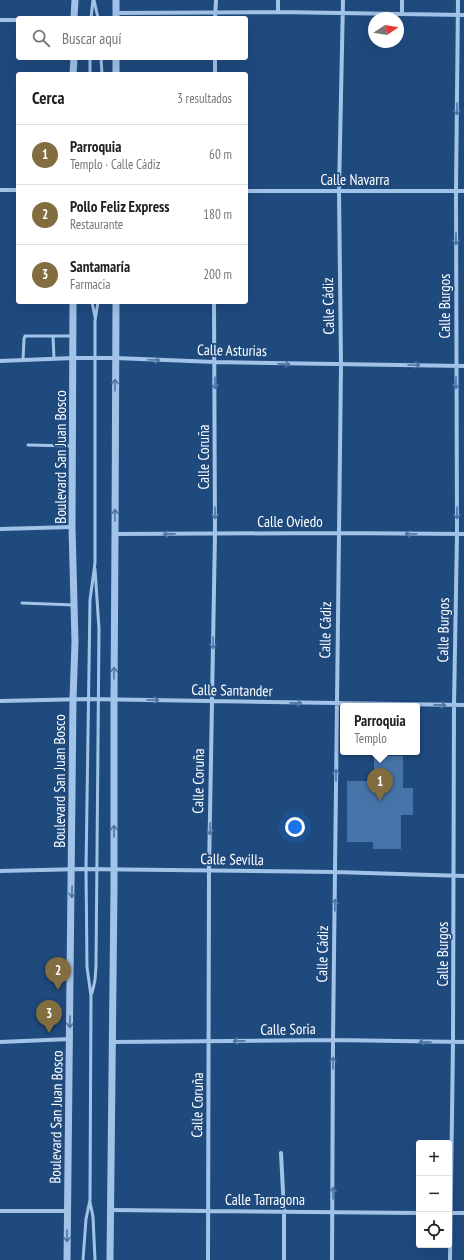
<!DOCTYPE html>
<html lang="es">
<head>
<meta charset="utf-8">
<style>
	body { margin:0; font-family:"PT Sans Narrow",sans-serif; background:#f2f2f2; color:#222 }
	.controls { position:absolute; right:12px; bottom:12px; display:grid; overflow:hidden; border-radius:4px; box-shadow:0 4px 16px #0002 }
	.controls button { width:36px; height:36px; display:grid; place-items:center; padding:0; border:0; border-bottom:1px solid #e0e0e0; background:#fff; color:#222; font:20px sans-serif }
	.compass { position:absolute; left:368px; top:12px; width:36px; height:36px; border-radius:50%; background:#fff; box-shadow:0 4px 16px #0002; rotate:78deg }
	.you { position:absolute; left:295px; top:827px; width:14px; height:14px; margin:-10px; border:3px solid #fff; border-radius:50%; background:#1a73e8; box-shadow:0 0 0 6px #1a73e833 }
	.badge { display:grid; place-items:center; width:26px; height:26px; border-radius:50%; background:#816d3f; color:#fff; font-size:13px; font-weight:700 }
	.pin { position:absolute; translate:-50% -33px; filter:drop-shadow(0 1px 2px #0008) }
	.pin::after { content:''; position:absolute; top:21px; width:14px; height:12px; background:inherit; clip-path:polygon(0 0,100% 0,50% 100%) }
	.popup { position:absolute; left:340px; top:703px; width:80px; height:52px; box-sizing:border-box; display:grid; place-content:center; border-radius:4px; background:#fff; filter:drop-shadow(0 1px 3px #0005); font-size:13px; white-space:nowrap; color:#767676 }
	.popup b { font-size:15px; color:#222 }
	.popup::after { content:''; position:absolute; left:50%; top:100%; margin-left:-8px; border:8px solid transparent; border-top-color:#fff }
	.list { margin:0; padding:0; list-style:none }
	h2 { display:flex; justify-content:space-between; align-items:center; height:52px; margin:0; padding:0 16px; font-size:17px }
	h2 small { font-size:13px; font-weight:400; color:#767676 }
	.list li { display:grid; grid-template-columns:26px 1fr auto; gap:12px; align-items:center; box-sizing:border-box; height:60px; padding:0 16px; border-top:1px solid #e0e0e0 }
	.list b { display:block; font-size:15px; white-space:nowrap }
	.list p { margin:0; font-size:13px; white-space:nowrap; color:#767676 }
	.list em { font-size:13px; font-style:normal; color:#767676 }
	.icon { flex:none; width:22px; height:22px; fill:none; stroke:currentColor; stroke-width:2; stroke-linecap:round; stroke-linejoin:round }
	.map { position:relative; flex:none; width:464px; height:1260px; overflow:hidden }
	.search { position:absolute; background:#fff; box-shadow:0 4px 16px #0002; left:16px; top:16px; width:232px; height:44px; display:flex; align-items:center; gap:10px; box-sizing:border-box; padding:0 14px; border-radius:4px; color:#767676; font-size:15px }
	.panel { position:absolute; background:#fff; box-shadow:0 4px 16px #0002; left:16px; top:72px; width:232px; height:232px; border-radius:4px }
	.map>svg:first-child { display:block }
	.building { fill:#4774a8 }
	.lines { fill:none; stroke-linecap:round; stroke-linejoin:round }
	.service { stroke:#a2c3e8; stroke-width:3 }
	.minor { stroke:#a2c3e8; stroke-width:4 }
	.tertiary { stroke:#a2c3e8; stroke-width:7 }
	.oneway { stroke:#4d74a3 }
	.labels { text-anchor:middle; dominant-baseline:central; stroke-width:3.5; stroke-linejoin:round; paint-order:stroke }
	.street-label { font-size:15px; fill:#fff; stroke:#1f4a7e }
</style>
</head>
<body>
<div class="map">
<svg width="464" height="1260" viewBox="0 0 464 1260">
	<rect width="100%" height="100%" fill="#1f4a7e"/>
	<path class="building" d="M 374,756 L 403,756 L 403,788 L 413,788 L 413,815 L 401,815 L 401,849 L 373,849 L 373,842 L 347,842 L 347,781 L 374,781 Z"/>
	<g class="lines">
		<path class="service" d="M 94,0 L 98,18
			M 91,18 L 93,0
			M 101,58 L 102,74
			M 90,74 L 90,58
			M 92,302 L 95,317
			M 53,336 L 54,359
			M 23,360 L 24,339 L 25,336 L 73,336
			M 28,445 L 73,446
			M 95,563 L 95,321 L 98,302
			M 22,603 L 74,605
			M 92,993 L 95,980 L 96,966 L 99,629 L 95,569
			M 90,1202 L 93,1217 L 95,1260
			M 83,1260 L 86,1219 L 90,1200 L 91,996 L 87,967 L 86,869 L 90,600 L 95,563"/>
		<path class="minor" d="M 278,12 L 278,0
			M 116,13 L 278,12 L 464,15
			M 402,13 L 402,0
			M 215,18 L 216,0
			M 0,20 L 18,20
			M 215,74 L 215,58
			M 0,190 L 18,190
			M 246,191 L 464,191
			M 0,361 L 73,358 L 115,358 L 215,362 L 464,366
			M 0,529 L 72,527
			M 115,534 L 338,533 L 464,534
			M 0,701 L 88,699 L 464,705
			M 0,871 L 82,869 L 335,872 L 464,876
			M 0,1042 L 70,1039
			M 113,1042 L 333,1040 L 464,1042
			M 281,1153 L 284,1211 L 284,1260
			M 111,1210 L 419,1213
			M 0,1211 L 67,1211
			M 449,1213 L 464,1213
			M 208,1260 L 209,870 L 215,533 L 214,302
			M 332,1260 L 333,1040 L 341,365 L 339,191 L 343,0
			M 450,1260 L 453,1042 L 454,705 L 457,534 L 456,191 L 458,0"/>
		<path class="tertiary" d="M 74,18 L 75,0
			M 116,18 L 116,0
			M 116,58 L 116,74
			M 73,74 L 74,58
			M 67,1260 L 73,699 L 75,642 L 72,527 L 73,302
			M 110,1260 L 114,888 L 114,700 L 115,534 L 116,302"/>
	</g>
	<defs><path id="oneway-shaft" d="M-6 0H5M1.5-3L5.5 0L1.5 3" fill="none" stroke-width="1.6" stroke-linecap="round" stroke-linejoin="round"/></defs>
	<g class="oneway">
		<use href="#oneway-shaft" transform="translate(457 109) rotate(91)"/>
		<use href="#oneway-shaft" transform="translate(456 239) rotate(90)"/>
		<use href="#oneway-shaft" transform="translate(154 360) rotate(2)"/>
		<use href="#oneway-shaft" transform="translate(284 364) rotate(1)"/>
		<use href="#oneway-shaft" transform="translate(414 365)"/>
		<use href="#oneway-shaft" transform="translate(215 383) rotate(90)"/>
		<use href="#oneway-shaft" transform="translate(456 383) rotate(90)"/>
		<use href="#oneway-shaft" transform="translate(115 385) rotate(-90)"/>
		<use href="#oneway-shaft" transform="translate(215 513) rotate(90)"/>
		<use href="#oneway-shaft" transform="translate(457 513) rotate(90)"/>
		<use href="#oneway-shaft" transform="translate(115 515) rotate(-90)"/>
		<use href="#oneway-shaft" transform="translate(169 534) rotate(179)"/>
		<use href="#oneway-shaft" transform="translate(411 534) rotate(-180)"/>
		<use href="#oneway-shaft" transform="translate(213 643) rotate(91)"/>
		<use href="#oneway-shaft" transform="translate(114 673) rotate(-89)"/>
		<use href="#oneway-shaft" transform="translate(153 700) rotate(1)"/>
		<use href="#oneway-shaft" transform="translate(296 703) rotate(1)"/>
		<use href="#oneway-shaft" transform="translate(440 705) rotate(1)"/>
		<use href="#oneway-shaft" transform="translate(336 775) rotate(-90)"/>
		<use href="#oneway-shaft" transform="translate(210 829) rotate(91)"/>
		<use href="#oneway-shaft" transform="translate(114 831) rotate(-90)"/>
		<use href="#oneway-shaft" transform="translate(72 892) rotate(91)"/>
		<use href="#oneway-shaft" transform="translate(335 905) rotate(-89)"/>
		<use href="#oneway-shaft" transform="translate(70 1022) rotate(91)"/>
		<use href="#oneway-shaft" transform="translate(239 1041) rotate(179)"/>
		<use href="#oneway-shaft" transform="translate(425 1042) rotate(-179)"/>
		<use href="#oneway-shaft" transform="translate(333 1063) rotate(-90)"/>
		<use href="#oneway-shaft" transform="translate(333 1193) rotate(-90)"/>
		<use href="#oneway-shaft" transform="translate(67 1236) rotate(90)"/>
	</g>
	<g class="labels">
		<g class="street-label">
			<text x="355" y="179">Calle Navarra</text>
			<text transform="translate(328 306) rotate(-91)">Calle Cádiz</text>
			<text transform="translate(444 306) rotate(-90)">Calle Burgos</text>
			<text transform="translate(232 350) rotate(1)">Calle Asturias</text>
			<text transform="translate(60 457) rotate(-90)">Boulevard San Juan Bosco</text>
			<text transform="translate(203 457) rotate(-90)">Calle Coruña</text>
			<text x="290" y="521">Calle Oviedo</text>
			<text transform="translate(325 630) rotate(-89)">Calle Cádiz</text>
			<text transform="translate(443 630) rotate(-89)">Calle Burgos</text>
			<text transform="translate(232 690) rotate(1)">Calle Santander</text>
			<text transform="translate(59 781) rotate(-90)">Boulevard San Juan Bosco</text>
			<text transform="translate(198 781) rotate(-89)">Calle Coruña</text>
			<text transform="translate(232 859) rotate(1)">Calle Sevilla</text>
			<text transform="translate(322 954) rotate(-89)">Calle Cádiz</text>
			<text transform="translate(442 954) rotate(-90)">Calle Burgos</text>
			<text transform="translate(288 1029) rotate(-1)">Calle Soria</text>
			<text transform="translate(197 1105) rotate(-89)">Calle Coruña</text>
			<text transform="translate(56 1117) rotate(-89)">Boulevard San Juan Bosco</text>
			<text x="265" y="1199">Calle Tarragona</text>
		</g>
	</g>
</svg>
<div class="controls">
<button>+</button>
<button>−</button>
<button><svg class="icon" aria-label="locate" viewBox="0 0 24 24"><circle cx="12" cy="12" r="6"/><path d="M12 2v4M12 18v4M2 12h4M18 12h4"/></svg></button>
</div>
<svg class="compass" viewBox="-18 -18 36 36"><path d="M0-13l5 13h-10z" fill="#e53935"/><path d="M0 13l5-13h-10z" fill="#767676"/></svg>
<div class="you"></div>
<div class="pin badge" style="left:380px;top:801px">1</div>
<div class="popup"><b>Parroquia</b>Templo</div>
<div class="pin badge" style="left:58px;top:990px">2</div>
<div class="pin badge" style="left:49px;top:1033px">3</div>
<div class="search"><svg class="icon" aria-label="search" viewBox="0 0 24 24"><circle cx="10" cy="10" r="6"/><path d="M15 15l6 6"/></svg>Buscar aquí</div>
<section class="panel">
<h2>Cerca<small>3 resultados</small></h2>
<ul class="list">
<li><span class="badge">1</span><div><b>Parroquia</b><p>Templo · Calle Cádiz</p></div><em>60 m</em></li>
<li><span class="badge">2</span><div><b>Pollo Feliz Express</b><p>Restaurante</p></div><em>180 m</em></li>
<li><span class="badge">3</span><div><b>Santamaría</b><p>Farmacia</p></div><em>200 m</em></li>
</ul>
</section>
</div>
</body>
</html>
